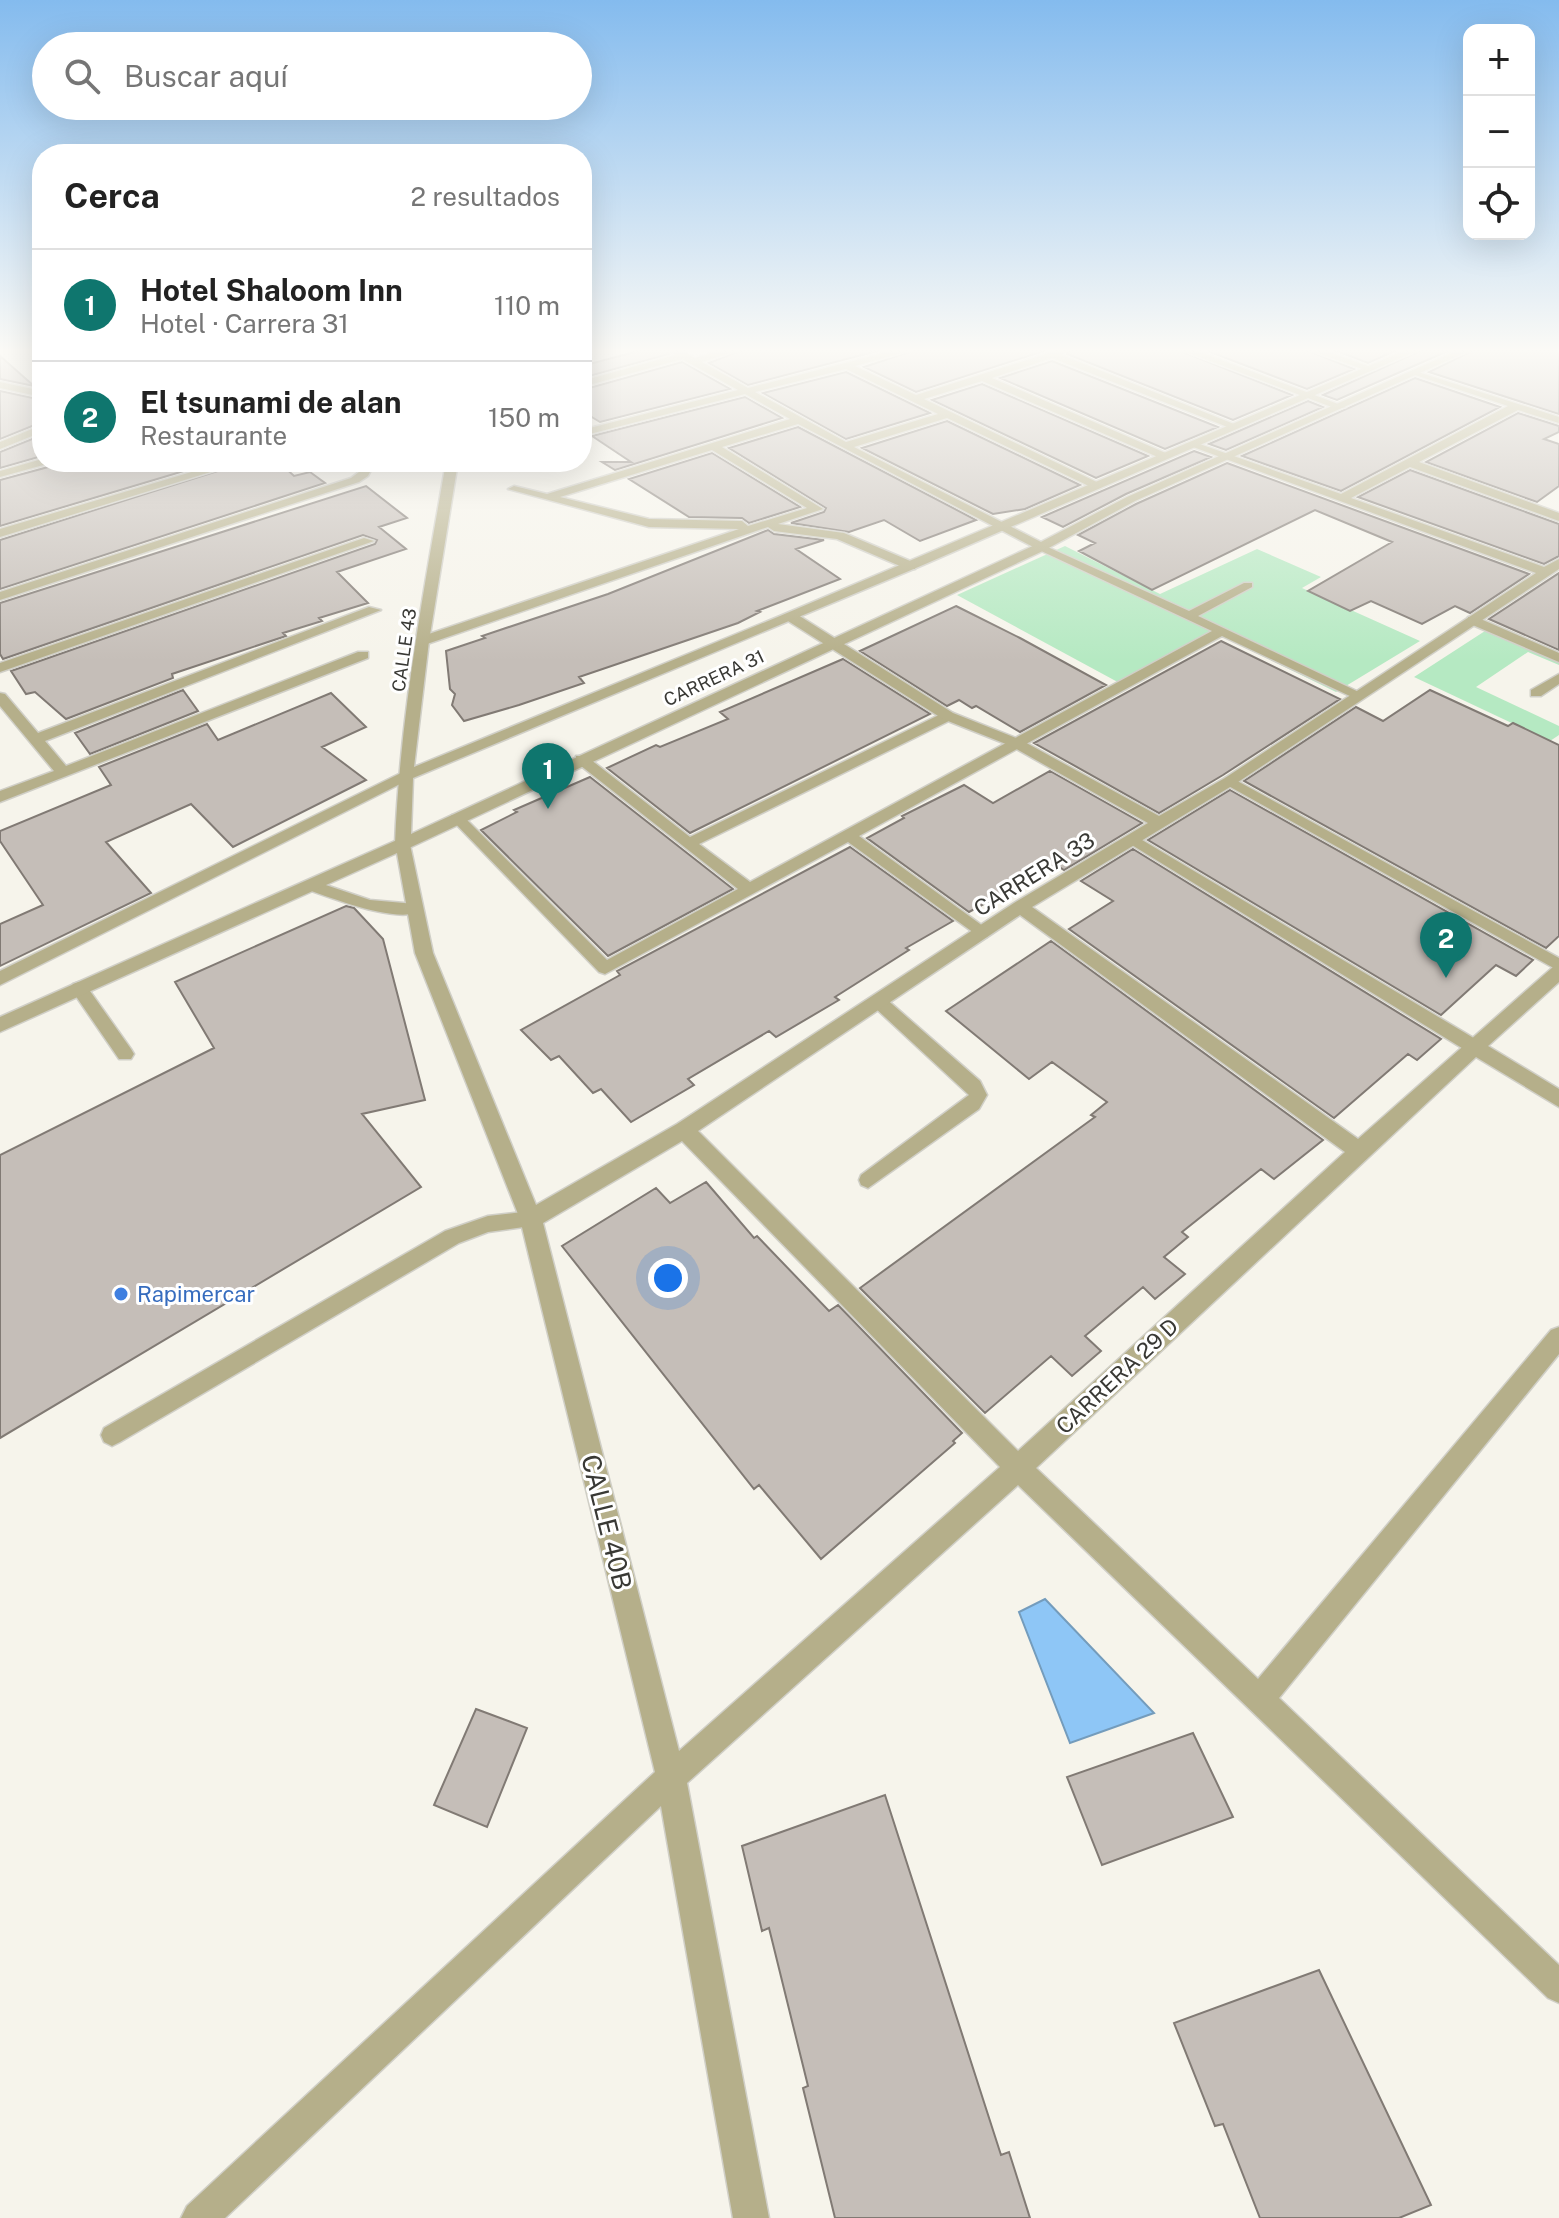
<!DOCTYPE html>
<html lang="es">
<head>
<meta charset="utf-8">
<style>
	body { margin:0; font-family:"Public Sans",sans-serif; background:#f2f2f2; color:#222 }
	.controls { position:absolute; right:24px; top:24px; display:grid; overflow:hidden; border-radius:16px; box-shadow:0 8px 32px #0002 }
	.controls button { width:72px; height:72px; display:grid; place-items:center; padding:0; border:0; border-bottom:2px solid #e0e0e0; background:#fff; color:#222; font:40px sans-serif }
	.you { position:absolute; left:668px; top:1278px; width:28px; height:28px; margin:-20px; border:6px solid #fff; border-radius:50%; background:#1a73e8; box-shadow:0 0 0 12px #1a73e833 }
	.badge { display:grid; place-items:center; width:52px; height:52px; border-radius:50%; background:#0f766e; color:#fff; font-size:26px; font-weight:700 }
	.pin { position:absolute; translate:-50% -66px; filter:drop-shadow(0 2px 4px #0008) }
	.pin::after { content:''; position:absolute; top:42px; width:28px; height:24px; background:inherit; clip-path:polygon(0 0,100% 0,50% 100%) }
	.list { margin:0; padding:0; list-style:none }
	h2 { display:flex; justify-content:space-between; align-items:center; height:104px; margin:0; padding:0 32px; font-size:34px }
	h2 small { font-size:26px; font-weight:400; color:#767676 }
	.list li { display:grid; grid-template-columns:52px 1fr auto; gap:24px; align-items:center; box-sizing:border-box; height:112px; padding:0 32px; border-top:2px solid #e0e0e0 }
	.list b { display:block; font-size:30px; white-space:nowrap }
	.list p { margin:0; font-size:26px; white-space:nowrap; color:#767676 }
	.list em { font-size:26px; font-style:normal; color:#767676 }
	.icon { flex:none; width:44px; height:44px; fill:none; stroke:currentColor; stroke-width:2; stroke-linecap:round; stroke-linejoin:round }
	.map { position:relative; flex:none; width:1559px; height:2218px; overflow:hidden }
	.search { position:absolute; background:#fff; box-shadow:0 8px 32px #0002; left:32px; top:32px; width:560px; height:88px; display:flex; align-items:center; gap:20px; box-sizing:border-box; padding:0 28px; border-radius:44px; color:#767676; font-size:30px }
	.panel { position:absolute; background:#fff; box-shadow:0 8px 32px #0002; left:32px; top:144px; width:560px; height:328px; border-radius:32px }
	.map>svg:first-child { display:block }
	.green { fill:#b5e9c2 }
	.water { fill:#8ec6f6; stroke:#749cbc; stroke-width:2 }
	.building { fill:#c5beb8; stroke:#817a74; stroke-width:2 }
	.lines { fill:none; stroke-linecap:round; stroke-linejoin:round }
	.service-casing { stroke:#d0cfc7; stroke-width:3 }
	.minor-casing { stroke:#d0cfc7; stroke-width:3 }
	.tertiary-casing { stroke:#d0cfc7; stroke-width:3 }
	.service { fill:#b5af8a; fill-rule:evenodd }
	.minor { fill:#b5af8a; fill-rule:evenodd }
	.tertiary { fill:#b5af8a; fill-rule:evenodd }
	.shop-dot { fill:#3f7fe0; stroke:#fff; stroke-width:3 }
	.labels { text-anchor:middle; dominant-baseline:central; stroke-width:6; stroke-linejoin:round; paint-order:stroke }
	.far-street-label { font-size:18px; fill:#393935; stroke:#fff }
	.street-label { font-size:22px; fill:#393935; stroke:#fff }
	.shop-label { font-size:22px; fill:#366cbe; stroke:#fff; text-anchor:start }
	.near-street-label { font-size:26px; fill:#393935; stroke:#fff }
</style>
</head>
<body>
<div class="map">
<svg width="1559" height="2218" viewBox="0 0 1559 2218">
	<rect width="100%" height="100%" fill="#f6f4eb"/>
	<path class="green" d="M 1065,546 L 1160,594 L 1257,549 L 1321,577 L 1302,588 L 1420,641 L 1336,692 L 1219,635 L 1125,686 L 957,595 Z
		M 1485,631 L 1559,653 L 1559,665 L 1528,652 L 1476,687 L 1559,726 L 1559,735 L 1550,741 L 1414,677 Z"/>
	<path class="water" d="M 1045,1599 L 1154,1713 L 1070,1743 L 1019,1612 Z"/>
	<path class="building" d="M 642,350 L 666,350 L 669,354 L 582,378 L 582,366 Z
		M 742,350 L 881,350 L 748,385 L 709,363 Z
		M 915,350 L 1047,350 L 916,392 L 864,367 Z
		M 1070,350 L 1178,350 L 1292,395 L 1233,420 L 1067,354 Z
		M 1205,350 L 1306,350 L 1354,369 L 1307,389 Z
		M 1334,350 L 1397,350 L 1368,363 Z
		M 1422,350 L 1450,350 L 1337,400 L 1323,395 Z
		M 1474,350 L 1559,350 L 1559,414 L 1429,372 Z
		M 0,356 L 34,386 L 0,379 Z
		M 1052,361 L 1218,427 L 1165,449 L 1000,378 Z
		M 682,362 L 730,389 L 600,422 L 582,411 L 582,390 Z
		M 846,372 L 930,413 L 846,439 L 763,393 Z
		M 1415,378 L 1500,407 L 1341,491 L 1242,456 Z
		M 982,384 L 1148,456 L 1096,478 L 932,400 Z
		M 0,391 L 42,400 L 42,422 L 0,439 Z
		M 745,397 L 782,418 L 615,470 L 602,462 L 631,462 L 592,436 Z
		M 1308,401 L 1323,407 L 1226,450 L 1209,444 Z
		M 1518,413 L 1559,426 L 1559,432 L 1544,439 L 1559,444 L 1559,486 L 1537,502 L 1426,462 Z
		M 947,421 L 1080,485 L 1025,509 L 993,514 L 862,448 Z
		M 798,427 L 976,520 L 920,541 L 884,520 L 849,532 L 791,523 L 824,512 L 826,508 L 729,448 Z
		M 42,435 L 42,456 L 0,468 L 0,452 Z
		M 1194,451 L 1211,457 L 1126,494 L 1063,527 L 1042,517 Z
		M 712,453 L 800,507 L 749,523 L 742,518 L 689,517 L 629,479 Z
		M 52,462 L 214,462 L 0,526 L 0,480 L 48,467 Z
		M 246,462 L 279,462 L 294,476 L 310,472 L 325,483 L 0,589 L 0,540 Z
		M 1227,463 L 1529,574 L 1470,613 L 1455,606 L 1422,624 L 1371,601 L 1350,611 L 1308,591 L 1392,542 L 1315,510 L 1152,590 L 1079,551 L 1095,543 L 1078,535 L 1136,504 Z
		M 1410,470 L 1559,524 L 1559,556 L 1544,564 L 1358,497 Z
		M 366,486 L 407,518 L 379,527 L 406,549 L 337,572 L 368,603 L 319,618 L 322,621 L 283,633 L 286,636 L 172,674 L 173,678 L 66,719 L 35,692 L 26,694 L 11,671 L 375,544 L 377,540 L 363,535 L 3,659 L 0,654 L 0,603 Z
		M 768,530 L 774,534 L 824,540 L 796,549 L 840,579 L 757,611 L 760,612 L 738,623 L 579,677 L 584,683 L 519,705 L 464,721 L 452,705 L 455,694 L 450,689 L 446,651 L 485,638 L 482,636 L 608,594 Z
		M 1559,573 L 1559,650 L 1489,619 Z
		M 956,606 L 1020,638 L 1106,685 L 1020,732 L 976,706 L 972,708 L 959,700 L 947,706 L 860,651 Z
		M 1221,641 L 1340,699 L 1223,775 L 1159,813 L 1034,743 Z
		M 843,659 L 930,714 L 690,833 L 607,768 L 656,745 L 660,747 L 728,719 L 720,712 Z
		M 183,690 L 198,711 L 90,754 L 75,733 Z
		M 1430,690 L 1508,726 L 1513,723 L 1559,745 L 1559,936 L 1546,948 L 1244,781 L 1356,707 L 1383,721 Z
		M 331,693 L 366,727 L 322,747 L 366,780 L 233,847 L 191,804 L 106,842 L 151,893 L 0,966 L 0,924 L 43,905 L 0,841 L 0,831 L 111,785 L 99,767 L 207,724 L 218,740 Z
		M 1050,771 L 1142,823 L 1064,870 L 1056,865 L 969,912 L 867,838 L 904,818 L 902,816 L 964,785 L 993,803 Z
		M 590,777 L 733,889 L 608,956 L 481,830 L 517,812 L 514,810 Z
		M 1230,790 L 1533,960 L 1516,976 L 1496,965 L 1441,1015 L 1148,840 Z
		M 850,847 L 953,921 L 906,948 L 909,950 L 835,997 L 839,1000 L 776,1037 L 769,1031 L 688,1079 L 694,1085 L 631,1122 L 601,1089 L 593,1093 L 559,1056 L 551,1060 L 521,1030 L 620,975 L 617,971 Z
		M 1133,849 L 1441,1039 L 1417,1060 L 1408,1054 L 1334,1118 L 1069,929 L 1113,901 L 1081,881 Z
		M 346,906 L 354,908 L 383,939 L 425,1100 L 362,1114 L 421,1187 L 0,1438 L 0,1155 L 214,1048 L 175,982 Z
		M 1051,941 L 1323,1140 L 1274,1179 L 1261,1169 L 1182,1232 L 1188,1237 L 1164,1257 L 1185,1274 L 1155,1299 L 1143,1287 L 1085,1336 L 1101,1351 L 1072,1376 L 1051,1356 L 985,1413 L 860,1288 L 1095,1117 L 1091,1115 L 1107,1102 L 1052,1062 L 1029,1079 L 946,1011 Z
		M 706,1182 L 754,1238 L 757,1236 L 829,1311 L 838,1305 L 962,1433 L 953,1441 L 955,1443 L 821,1559 L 759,1485 L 754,1489 L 562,1246 L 656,1188 L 670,1203 Z
		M 476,1709 L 527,1728 L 487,1827 L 434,1805 Z
		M 1193,1733 L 1233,1817 L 1102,1865 L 1067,1777 Z
		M 885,1795 L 1001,2155 L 1009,2152 L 1030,2218 L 835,2218 L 803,2088 L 808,2086 L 769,1928 L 762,1931 L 742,1846 Z
		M 1319,1970 L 1431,2205 L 1399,2218 L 1260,2218 L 1223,2124 L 1215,2126 L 1174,2023 Z"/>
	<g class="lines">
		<g class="service-casing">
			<path id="service" d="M 1041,544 L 1189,611 L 1244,583 L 1252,583 L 1252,587 L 1198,616 L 1363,694 L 1352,697 L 1222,636 L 859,836 L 987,929 L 989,933 L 987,937 L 981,938 L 848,842 L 605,974 L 599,972 L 450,818 L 452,815 L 462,815 L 607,960 L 738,889 L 576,762 L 576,756 L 586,756 L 690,837 L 943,713 L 953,713 L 953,719 L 699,844 L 750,882 L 1212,631 L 1037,549 L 1035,547 Z
				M 1468,617 L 1476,617 L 1559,653 L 1559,662 L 1468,623 Z
				M 1559,674 L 1559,684 L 1541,696 L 1531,696 L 1531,690 Z
				M 1230,777 L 1559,958 L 1559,971 L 1225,784 L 1225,778 Z
				M 1132,834 L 1482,1043 L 1485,1048 L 1482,1053 L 1470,1053 L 1127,842 L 1125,839 Z
				M 311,880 L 370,900 L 415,904 L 423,909 C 404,927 329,897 306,889 L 303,885 Z
				M 79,982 L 85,984 L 131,1049 L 134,1054 L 131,1059 L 119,1059 L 73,992 L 71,988 L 73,984 Z
				M 878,995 L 884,997 L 980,1081 L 987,1095 L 979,1109 L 868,1188 L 861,1185 L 859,1180 L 861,1175 L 969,1095 L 872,1005 L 870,1001 Z
				M 531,1211 L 538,1213 L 541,1219 L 538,1225 L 488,1232 L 459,1243 L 120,1442 L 112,1446 L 104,1442 L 101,1435 L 104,1428 L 445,1231 L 488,1216 Z"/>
		</g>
		<g class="minor-casing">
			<path id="minor" d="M 669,350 L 681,350 L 695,358 L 723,350 L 739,350 L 702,362 L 748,388 L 895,350 L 912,350 L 855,366 L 916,395 L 1049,353 L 1067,350 L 1062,355 L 1239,426 L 1230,428 L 1052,358 L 992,378 L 1168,454 L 1168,458 L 1160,458 L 982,381 L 924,399 L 1101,484 L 1101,488 L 1093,488 L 947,418 L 854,447 L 1045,544 L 1047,547 L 1041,551 L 798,424 L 722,447 L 823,509 L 778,524 L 844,533 L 915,563 L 915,569 L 907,569 L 837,539 L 774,531 L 768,527 L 427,644 L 417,644 L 417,638 L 739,529 L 649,527 L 508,489 L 514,486 L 547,494 L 790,419 L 745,394 L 582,436 L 582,430 L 738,390 L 682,359 L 582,387 L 582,381 L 675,355 ZM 846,369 L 938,414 L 846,442 L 755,392 ZM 712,450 L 807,508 L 748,526 L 742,521 L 649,519 L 560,497 Z
				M 1181,350 L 1195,350 L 1346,407 L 1337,409 Z
				M 1309,350 L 1324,350 L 1376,369 L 1368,371 Z
				M 1415,371 L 1559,417 L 1559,423 L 1518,410 L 1419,462 L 1559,513 L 1559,521 L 1410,467 L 1351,498 L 1544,567 L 1559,559 L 1559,569 L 1235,784 L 1032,907 L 1358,1139 L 1553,967 L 1559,966 L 1559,982 L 1488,1046 L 1559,1089 L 1559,1107 L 1476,1057 L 1036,1468 L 1258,1679 L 1551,1330 L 1559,1327 L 1559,1354 L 1279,1698 L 1559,1965 L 1559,2003 L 1548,1998 L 1018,1485 L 687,1783 L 769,2218 L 733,2218 L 661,1806 L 225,2218 L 181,2218 L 187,2206 L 655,1772 L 520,1219 L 415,953 L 397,853 L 0,1032 L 0,1017 L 397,840 L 409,840 L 433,953 L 536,1205 L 677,1124 L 1014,903 L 1148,823 L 1011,746 L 943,719 L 788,621 L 788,615 L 798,615 L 953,713 L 1021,740 L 1159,816 L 1225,778 L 1536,573 L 1185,444 L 1194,442 L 1341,494 L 1508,406 L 1415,375 ZM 1020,915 L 1345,1152 L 1018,1451 L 698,1131 ZM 682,1141 L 1000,1467 L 679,1751 L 543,1223 Z
				M 0,382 L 42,391 L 42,397 L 0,388 Z
				M 42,425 L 42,432 L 0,449 L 0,442 Z
				M 42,459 L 42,462 L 49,462 L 47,464 L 0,477 L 0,471 Z
				M 225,462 L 243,462 L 0,537 L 0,529 Z
				M 363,462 L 375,462 L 368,476 L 359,482 L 0,600 L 0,592 L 351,478 L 359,472 Z
				M 364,538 L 374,541 L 0,672 L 0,663 Z
				M 369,607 L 381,610 L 45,741 L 66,766 L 358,652 L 368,652 L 368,658 L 0,802 L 0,791 L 54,771 L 0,706 L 0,693 L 5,694 L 38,733 Z
				M 405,771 L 413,776 L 410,779 L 0,985 L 0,971 Z"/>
		</g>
		<g class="tertiary-casing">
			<path id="tertiary" d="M 1406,350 L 1419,350 L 916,568 L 413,778 L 411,834 L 1037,544 L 1127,497 L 1458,350 L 1471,350 L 1135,501 L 1045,550 L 409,848 L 397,848 L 395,844 C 400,715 424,589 446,462 L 458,462 L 429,641 L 414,767 L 780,616 Z"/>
		</g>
		<use href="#service" class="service"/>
		<use href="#minor" class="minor"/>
		<use href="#tertiary" class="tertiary"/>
	</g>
	<linearGradient id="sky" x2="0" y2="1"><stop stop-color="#84bbee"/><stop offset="0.53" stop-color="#fbfaf6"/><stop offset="1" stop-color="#fbfaf6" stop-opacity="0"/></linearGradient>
	<rect width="1559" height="661" fill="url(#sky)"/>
	<circle class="shop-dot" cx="121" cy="1294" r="8"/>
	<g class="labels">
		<g class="far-street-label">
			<text transform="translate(404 650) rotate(-82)">CALLE 43</text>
			<text transform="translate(714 678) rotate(-25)">CARRERA 31</text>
		</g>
		<g class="street-label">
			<text transform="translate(1034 874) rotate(-32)">CARRERA 33</text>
			<text transform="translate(1117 1376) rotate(-43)">CARRERA 29 D</text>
		</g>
		<g class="shop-label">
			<text x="137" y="1294">Rapimercar</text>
		</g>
		<g class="near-street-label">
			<text transform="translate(607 1522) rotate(76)">CALLE 40B</text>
		</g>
	</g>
</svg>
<div class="controls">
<button>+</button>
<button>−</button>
<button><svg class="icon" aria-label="locate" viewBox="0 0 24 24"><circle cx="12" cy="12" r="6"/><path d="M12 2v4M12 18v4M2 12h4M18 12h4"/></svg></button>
</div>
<div class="you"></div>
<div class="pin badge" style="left:548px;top:809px">1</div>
<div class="pin badge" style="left:1446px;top:978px">2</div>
<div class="search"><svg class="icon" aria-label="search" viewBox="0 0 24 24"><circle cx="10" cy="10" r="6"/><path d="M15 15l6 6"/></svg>Buscar aquí</div>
<section class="panel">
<h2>Cerca<small>2 resultados</small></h2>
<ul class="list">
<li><span class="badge">1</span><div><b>Hotel Shaloom Inn</b><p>Hotel · Carrera 31</p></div><em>110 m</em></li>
<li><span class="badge">2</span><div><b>El tsunami de alan</b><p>Restaurante</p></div><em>150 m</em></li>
</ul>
</section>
</div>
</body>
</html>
